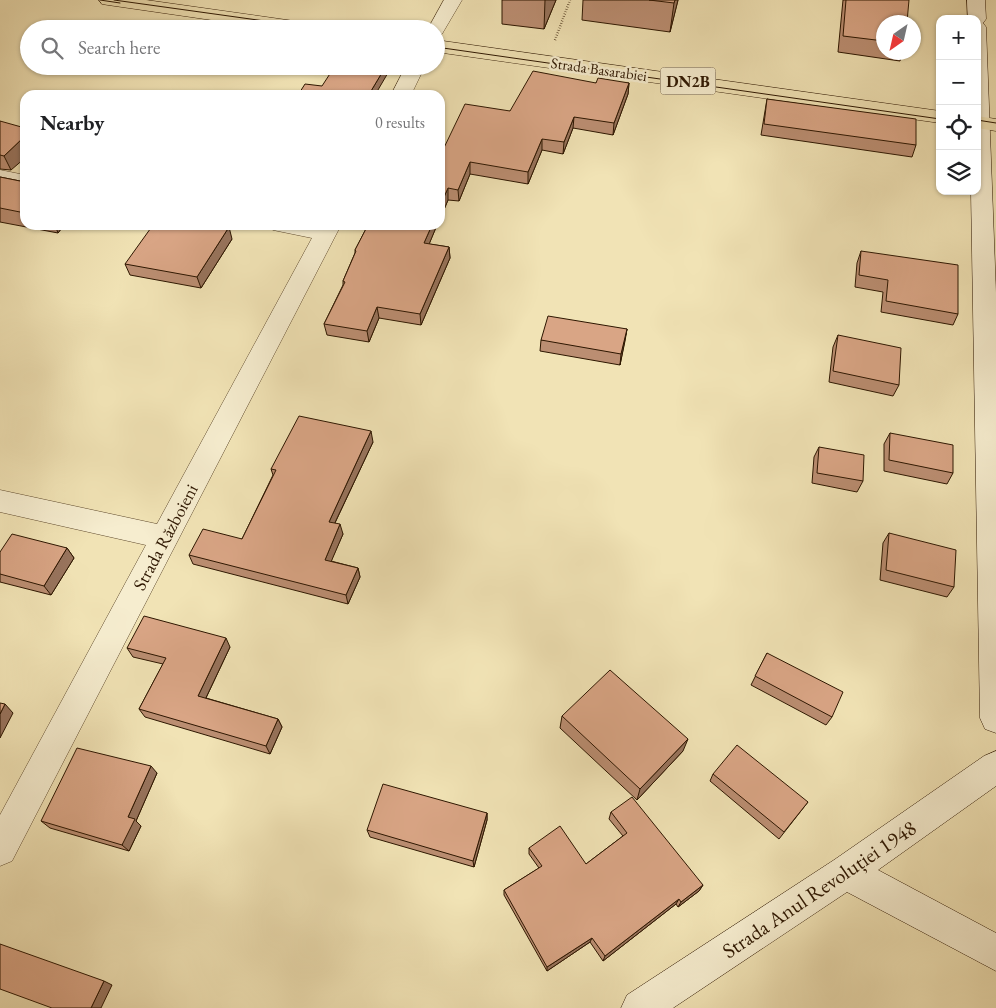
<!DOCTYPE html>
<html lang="en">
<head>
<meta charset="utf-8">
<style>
	body { margin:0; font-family:"EB Garamond",serif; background:#f2f2f2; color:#202124 }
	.controls { position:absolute; right:15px; top:15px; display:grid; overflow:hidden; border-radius:10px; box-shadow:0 1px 4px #0004 }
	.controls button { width:45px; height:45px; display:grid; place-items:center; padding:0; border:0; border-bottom:1px solid #e0e0e0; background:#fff; color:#202124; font:25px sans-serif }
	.compass { position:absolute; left:876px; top:15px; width:45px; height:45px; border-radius:50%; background:#fff; box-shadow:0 1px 4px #0004; rotate:214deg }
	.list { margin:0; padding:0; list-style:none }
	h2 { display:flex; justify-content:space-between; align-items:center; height:65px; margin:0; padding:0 20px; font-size:21px }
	h2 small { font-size:16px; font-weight:400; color:#757577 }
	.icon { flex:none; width:28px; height:28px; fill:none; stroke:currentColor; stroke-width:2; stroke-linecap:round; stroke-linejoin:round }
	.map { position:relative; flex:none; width:996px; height:1008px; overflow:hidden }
	.search { position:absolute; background:#fff; box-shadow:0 1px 4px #0004; left:20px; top:20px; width:425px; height:55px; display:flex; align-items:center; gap:12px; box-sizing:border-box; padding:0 18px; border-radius:28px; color:#757577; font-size:19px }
	.panel { position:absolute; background:#fff; box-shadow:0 1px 4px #0004; left:20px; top:90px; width:425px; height:140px; border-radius:15px }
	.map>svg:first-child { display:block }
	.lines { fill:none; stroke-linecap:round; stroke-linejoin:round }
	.street-casing { stroke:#5e492d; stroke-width:1 }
	.secondary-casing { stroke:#2d1600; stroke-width:1 }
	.primary-casing { stroke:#2d1600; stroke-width:1 }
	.path { stroke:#2d1600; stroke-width:2.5; stroke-dasharray:0.5 2; stroke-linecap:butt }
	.street { fill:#f6edcf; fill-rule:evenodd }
	.secondary { fill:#f6edcf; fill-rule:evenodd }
	.primary { fill:#f1e3b5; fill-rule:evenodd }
	.tram { stroke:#2d1600; stroke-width:1 }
	.wall { fill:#bb8e72; stroke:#2d1600 }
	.shaded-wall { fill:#98745d; stroke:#2d1600 }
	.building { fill:#d9a585; stroke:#2d1600 }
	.labels { text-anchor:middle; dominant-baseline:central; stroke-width:5; stroke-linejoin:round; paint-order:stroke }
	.far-street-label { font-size:15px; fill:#2d1600; stroke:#f6edcf }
	.shield { fill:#f6edcf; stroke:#69563e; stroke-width:1 }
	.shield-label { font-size:16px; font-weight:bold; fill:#2d1600 }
	.street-label { font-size:18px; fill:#2d1600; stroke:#f6edcf }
	.near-street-label { font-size:21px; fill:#2d1600; stroke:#f6edcf }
</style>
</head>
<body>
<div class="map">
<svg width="996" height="1008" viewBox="0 0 996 1008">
	<rect width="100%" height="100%" fill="#f1e3b5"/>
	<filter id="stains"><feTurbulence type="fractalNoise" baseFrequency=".004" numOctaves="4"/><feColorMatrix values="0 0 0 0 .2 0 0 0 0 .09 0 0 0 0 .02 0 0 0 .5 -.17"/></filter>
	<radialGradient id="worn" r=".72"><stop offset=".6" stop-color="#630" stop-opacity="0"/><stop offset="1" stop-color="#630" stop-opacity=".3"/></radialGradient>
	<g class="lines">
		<g class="street-casing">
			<path id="street" d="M 444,0 L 462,0 L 442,34 L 436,35 L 436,29 L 428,29 Z
				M 406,66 L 425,66 L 411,95 L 391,95 Z
				M 0,170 L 25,175 L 25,189 L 0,184 Z
				M 270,225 L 341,225 L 12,861 L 0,866 L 0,815 L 146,545 L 0,512 L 0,490 L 157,524 L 312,238 L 273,230 Z"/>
		</g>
		<g class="secondary-casing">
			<path id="secondary" d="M 967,0 L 985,0 L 986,19 L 983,23 L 986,27 L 996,293 L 996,733 L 985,729 L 980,718 L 971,191 L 977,191 L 977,19 L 968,19 Z
				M 996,751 L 996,786 L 878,870 L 996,933 L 996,971 L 847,892 L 673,1008 L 621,1008 L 627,995 L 834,860 L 984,756 Z"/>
		</g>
		<g class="primary-casing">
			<path id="primary" d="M 99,0 L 146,0 L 315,24 L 321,25 L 324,29 L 274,29 L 108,5 L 102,4 Z
				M 436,40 L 940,111 L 940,123 L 436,52 Z
				M 977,116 L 996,119 L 996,131 L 977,128 Z"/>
		</g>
		<path class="path" d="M 555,40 L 570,0"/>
		<use href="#street" class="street"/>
		<use href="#secondary" class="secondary"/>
		<use href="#primary" class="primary"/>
		<path class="tram" d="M 100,0 L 120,3
			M 114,0 L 322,29
			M 436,47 L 940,119
			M 977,120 L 996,123"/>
	</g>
	<path class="wall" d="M 502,0 L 556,0 L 544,29 L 502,24 Z
		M 583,0 L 678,0 L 670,32 L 582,20 Z
		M 843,0 L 909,0 L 884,22 L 884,52 L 903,52 L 900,61 L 838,52 Z
		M 596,83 L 629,83 L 628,94 L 613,135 L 573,128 L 563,154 L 542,150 L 528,184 L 470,174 L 459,201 L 448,200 L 440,219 L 440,156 L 510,111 Z
		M 767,99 L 916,145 L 912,157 L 761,135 Z
		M 0,121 L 11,170 L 0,169 Z
		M 0,177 L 25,182 L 25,225 L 64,225 L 58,233 L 0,222 Z
		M 368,225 L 437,225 L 429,244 L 449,247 L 450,258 L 421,325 L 379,318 L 369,342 L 327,335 L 324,324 L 343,285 L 343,281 L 355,253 L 355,250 Z
		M 232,239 L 201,288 L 130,275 L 125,264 Z
		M 861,251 L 958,314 L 953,325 L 881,312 L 883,292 L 855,287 L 857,263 Z
		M 627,329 L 620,365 L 540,351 L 541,340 Z
		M 838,335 L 899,385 L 893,396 L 829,382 L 833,347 Z
		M 890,433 L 953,473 L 947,484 L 884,471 L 884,444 Z
		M 373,442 L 335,523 L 343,534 L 331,561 L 358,568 L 360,577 L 348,604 L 193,564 L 189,555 L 242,539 L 273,475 L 271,469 Z
		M 819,447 L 863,481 L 857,492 L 812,483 L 814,457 Z
		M 889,533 L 954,587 L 947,597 L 880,580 L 883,543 Z
		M 67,548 L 74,558 L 51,595 L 0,582 L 0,552 Z
		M 230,647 L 206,698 L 278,719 L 282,727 L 270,754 L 145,717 L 139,709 L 163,664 L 133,657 L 127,648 Z
		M 767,653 L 832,717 L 826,725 L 751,685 Z
		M 562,716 L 683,751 L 637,800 L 560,728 Z
		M 157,773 L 136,821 L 141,826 L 129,851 L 50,828 L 41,821 Z
		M 713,774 L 808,802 L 779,839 L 710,781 Z
		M 611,812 L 703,885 L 699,891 L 678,907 L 676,904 L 603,961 L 590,942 L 547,971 L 504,895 L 504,890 L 539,868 L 529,854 L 529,848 L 586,864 L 623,836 L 609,819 Z
		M 487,813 L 487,820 L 474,867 L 370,837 L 367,830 Z"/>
	<path class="shaded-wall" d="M 545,0 L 556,0 L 544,29 Z
		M 675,0 L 678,0 L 670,32 L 674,3 Z
		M 386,66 L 392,66 L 375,95 L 372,95 L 371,91 Z
		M 629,83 L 628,94 L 613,135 L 614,123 Z
		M 574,117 L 573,128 L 563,154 L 564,142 Z
		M 25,136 L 25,158 L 11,170 L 4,156 Z
		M 542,139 L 542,150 L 528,184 L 528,172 Z
		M 470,162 L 470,174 L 459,201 L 458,190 Z
		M 448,188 L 448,200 L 440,219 L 440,206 Z
		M 55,225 L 64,225 L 58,233 Z
		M 432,225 L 437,225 L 425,254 L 424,243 Z
		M 229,227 L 232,239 L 201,288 L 197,277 Z
		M 449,247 L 450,258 L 421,325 L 420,314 Z
		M 377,307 L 379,318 L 369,342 L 367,331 Z
		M 627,329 L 625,341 L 620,365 L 621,354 Z
		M 371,431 L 373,442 L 331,531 L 329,522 Z
		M 340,524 L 343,534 L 328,569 L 325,560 Z
		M 67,548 L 74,558 L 51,595 L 44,586 Z
		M 358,568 L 360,577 L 348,604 L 346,595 Z
		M 226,638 L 230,647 L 203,704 L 198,696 Z
		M 5,704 L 13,713 L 0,738 L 0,714 Z
		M 278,719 L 282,727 L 270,754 L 266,746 Z
		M 688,739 L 683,751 L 637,800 L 640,789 Z
		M 151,766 L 157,773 L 136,821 L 141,826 L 129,851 L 122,845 L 128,817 Z
		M 487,813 L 487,820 L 474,867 L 473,861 Z
		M 703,885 L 699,891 L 678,907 L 681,902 Z
		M 679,899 L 676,904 L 603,961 L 605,956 Z
		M 592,938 L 590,942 L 547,971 L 547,967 Z
		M 104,981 L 112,985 L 101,1008 L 91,1008 Z"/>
	<path class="building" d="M 649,0 L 675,0 L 674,3 Z
		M 846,0 L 909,0 L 907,22 L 884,22 L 884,41 L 843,36 Z
		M 335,66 L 386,66 L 371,91 L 375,91 L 372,95 L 298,95 L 305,84 L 322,86 Z
		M 533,71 L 596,83 L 598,78 L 629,83 L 614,123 L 574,117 L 564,142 L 542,139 L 528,172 L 470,162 L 458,190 L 448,188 L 440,206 L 440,156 L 465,104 L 510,111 Z
		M 767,99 L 916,119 L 916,145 L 764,124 Z
		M 0,121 L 25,128 L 25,136 L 4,156 L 0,155 Z
		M 0,177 L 25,182 L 25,213 L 0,208 Z
		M 153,225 L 219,225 L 229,227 L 197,277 L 125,264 Z
		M 368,225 L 432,225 L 424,243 L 449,247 L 420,314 L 377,307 L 367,331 L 324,324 L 345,282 L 343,281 L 356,251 L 355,250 Z
		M 861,251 L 958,265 L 958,314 L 886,301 L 888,280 L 859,275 Z
		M 548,316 L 627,329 L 621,354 L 541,340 Z
		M 838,335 L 901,348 L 899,385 L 833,371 Z
		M 299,416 L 371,431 L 329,522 L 340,524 L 325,560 L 358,568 L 346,595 L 189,555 L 203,529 L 242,539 L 276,470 L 271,469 Z
		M 890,433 L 953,445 L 953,473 L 889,460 Z
		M 819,447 L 864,455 L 863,481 L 817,473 Z
		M 889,533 L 956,550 L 954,587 L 886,570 Z
		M 12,534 L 67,548 L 44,586 L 0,574 L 0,552 Z
		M 144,616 L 226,638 L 198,696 L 278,719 L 266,746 L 139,709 L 166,658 L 127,648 Z
		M 767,653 L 843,692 L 832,717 L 755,676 Z
		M 610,670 L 688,739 L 640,789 L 562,716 Z
		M 0,703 L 5,704 L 0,714 Z
		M 737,745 L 808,802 L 784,832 L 713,774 Z
		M 77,748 L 151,766 L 128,817 L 135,819 L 122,845 L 41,821 Z
		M 383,784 L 487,813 L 473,861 L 367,830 Z
		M 632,797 L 703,885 L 681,902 L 679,899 L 605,956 L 592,938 L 547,967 L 504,890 L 542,866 L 529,848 L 560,826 L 586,864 L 627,833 L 611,812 Z
		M 0,944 L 104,981 L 91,1008 L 52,1008 L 0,989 Z"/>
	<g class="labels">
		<g class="far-street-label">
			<text transform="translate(599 69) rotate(8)">Strada Basarabiei</text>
		</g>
		<rect class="shield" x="660.5" y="67.5" width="55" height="27" rx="4"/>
		<g class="shield-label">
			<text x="688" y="81">DN2B</text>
		</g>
		<g class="street-label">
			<text transform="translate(165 537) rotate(-62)">Strada Războieni</text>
		</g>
		<g class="near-street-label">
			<text transform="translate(819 889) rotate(-34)">Strada Anul Revoluției 1948</text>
		</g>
	</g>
	<rect width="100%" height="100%" filter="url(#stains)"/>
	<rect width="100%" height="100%" fill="url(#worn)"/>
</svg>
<div class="controls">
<button>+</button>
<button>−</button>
<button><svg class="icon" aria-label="locate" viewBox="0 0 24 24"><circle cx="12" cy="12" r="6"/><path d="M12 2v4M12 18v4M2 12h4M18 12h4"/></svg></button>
<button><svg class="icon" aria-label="layers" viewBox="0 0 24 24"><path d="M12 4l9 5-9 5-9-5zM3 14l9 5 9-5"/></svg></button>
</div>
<svg class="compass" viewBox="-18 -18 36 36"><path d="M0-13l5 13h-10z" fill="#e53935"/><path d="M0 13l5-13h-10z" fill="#757577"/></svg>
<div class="search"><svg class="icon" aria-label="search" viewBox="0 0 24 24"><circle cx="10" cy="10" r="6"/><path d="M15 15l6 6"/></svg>Search here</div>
<section class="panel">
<h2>Nearby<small>0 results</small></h2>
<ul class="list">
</ul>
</section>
</div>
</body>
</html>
